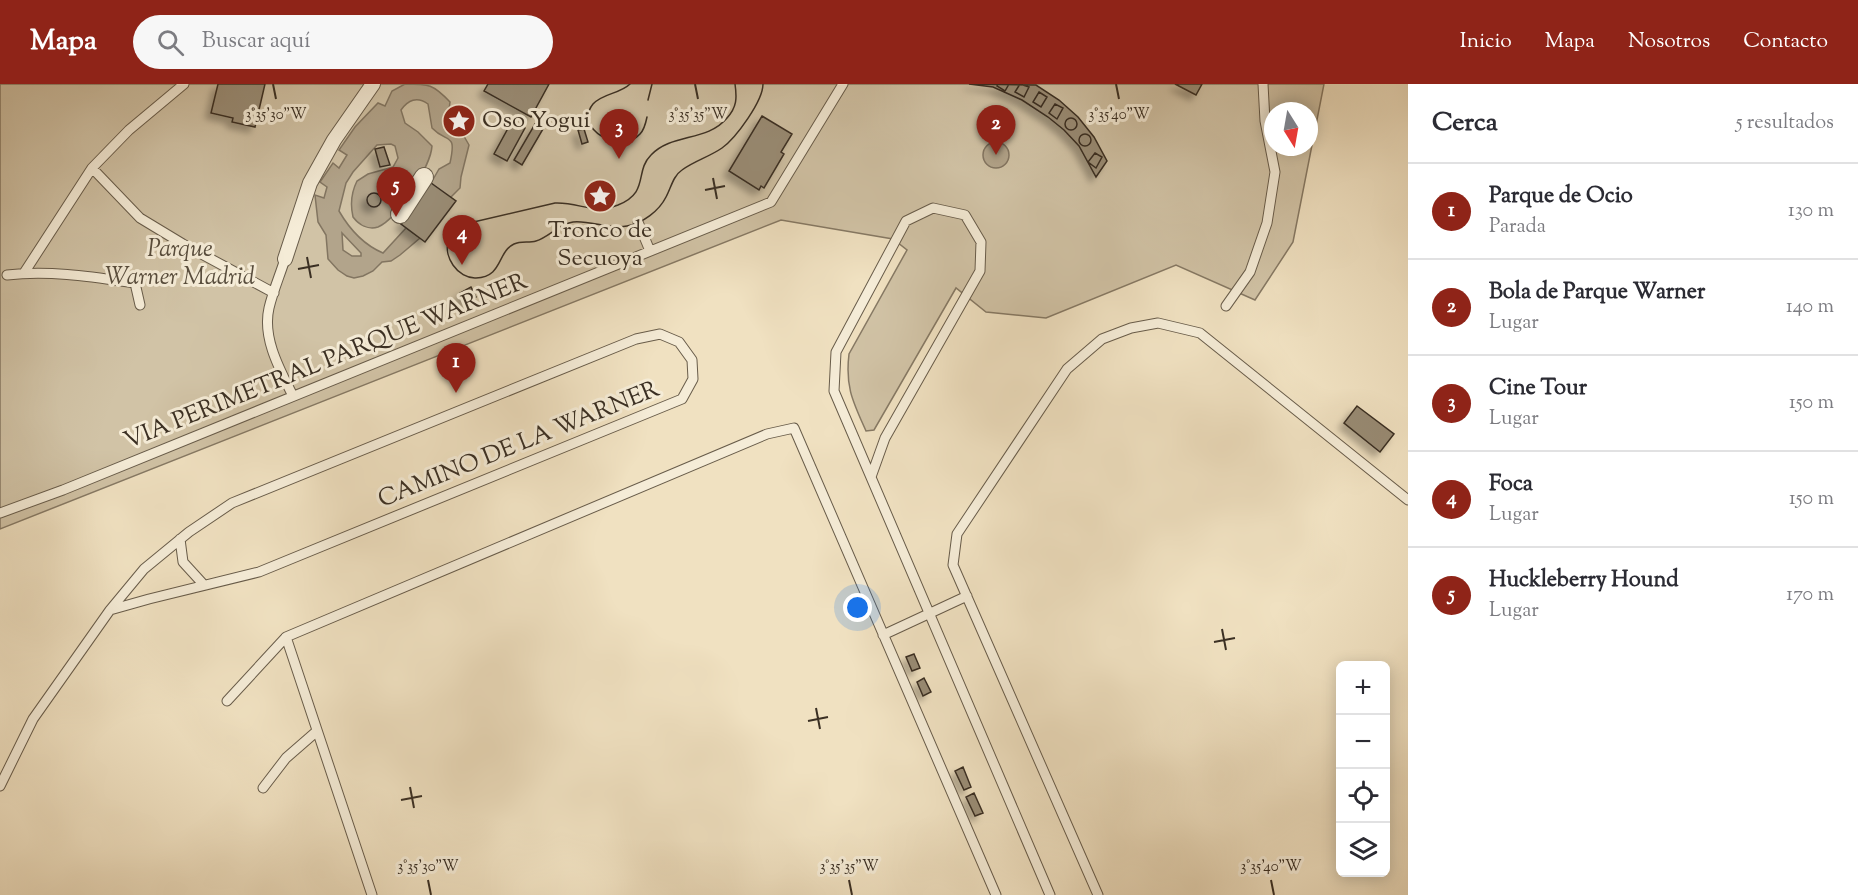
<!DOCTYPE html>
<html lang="es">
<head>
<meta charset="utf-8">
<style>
	body { margin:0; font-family:"Sorts Mill Goudy",serif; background:#f7f7f7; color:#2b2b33 }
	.controls { position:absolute; right:18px; bottom:18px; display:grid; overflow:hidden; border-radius:9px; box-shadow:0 3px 15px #0003 }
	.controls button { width:54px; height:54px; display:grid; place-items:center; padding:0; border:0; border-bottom:2px solid #e1e1e2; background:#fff; color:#2b2b33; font:30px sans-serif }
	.compass { position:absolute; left:1264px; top:18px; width:54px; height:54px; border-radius:50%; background:#fff; box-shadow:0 3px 15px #0003; rotate:169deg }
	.you { position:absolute; left:858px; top:524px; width:21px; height:21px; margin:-15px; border:4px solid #fff; border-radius:50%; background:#1a73e8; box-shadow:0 0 0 9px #1a73e833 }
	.badge { display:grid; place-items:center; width:39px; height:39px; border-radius:50%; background:#8f2418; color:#fff; font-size:20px; font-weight:700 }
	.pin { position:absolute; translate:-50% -50px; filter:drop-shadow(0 2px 3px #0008) }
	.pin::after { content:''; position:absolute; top:32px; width:21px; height:18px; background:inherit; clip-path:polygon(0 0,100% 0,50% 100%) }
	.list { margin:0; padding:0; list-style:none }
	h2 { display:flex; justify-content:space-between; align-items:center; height:78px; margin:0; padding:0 24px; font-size:26px }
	h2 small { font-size:20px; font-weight:400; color:#7c7c81 }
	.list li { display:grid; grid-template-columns:39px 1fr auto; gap:18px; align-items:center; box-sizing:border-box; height:96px; padding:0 24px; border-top:2px solid #e1e1e2 }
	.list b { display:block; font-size:22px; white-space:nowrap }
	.list p { margin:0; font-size:20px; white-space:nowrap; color:#7c7c81 }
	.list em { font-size:20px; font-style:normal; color:#7c7c81 }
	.icon { flex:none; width:33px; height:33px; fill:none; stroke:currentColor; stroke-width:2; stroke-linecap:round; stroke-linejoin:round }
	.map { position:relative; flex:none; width:1408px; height:811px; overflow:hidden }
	header { display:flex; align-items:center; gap:36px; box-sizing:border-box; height:84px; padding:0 30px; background:#8f2418; color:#fff }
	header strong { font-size:28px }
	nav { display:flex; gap:33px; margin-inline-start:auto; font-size:21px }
	.search { width:420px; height:54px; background:#f7f7f7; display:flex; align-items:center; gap:15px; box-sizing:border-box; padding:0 21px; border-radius:33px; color:#7c7c81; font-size:22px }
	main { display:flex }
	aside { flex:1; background:#fff }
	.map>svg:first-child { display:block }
	.green { fill:#d1c3a6; stroke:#867964; stroke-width:1.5; fill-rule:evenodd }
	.water { fill:#b2a48b; stroke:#827561; stroke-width:1.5; fill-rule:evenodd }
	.building { fill:#998c75; stroke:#3a2f23; stroke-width:1.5; filter:url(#shadow) }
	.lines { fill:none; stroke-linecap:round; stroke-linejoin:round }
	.service-casing { stroke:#685c4a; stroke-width:11 }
	.pedestrian-casing { stroke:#685c4a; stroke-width:16 }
	.minor-casing { stroke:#685c4a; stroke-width:20 }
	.service { stroke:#f5ecd7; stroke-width:9 }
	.pedestrian { stroke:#f5ecd7; stroke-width:14 }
	.minor { stroke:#f5ecd7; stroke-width:18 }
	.tram { stroke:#3a2f23; stroke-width:1.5 }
	.ticks { fill:none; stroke:#3a2f23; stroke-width:2 }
	.labels { text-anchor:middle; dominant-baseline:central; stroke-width:6; stroke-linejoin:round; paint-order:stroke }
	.poi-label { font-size:24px; fill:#3a2f23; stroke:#f5ecd7; text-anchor:start }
	.park-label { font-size:24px; font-style:italic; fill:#584d3d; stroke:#f5ecd7 }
	.street-label { font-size:24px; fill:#3a2f23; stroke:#f5ecd7 }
	.ticks-label { font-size:15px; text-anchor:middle; fill:#3a2f23; stroke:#f5ecd7; stroke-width:6; stroke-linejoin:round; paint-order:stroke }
</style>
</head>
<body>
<header>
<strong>Mapa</strong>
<div class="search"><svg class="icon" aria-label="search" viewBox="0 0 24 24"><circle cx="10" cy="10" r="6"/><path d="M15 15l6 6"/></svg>Buscar aquí</div>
<nav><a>Inicio</a><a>Mapa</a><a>Nosotros</a><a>Contacto</a></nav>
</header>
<main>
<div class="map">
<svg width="1408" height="811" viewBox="0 0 1408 811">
	<defs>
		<filter id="shadow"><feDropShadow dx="-5.5" dy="5.5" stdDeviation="3" flood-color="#0004"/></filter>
	</defs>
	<rect width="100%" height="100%" fill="#f0e1c1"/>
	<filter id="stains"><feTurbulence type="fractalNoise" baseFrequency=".00333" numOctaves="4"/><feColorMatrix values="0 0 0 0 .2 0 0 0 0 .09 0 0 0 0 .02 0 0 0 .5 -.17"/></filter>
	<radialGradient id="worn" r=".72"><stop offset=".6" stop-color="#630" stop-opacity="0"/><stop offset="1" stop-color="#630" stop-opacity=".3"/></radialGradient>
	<path class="green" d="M 0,0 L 1324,0 L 1293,158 L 1255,216 L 1176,181 L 1046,234 L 986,228 L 956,204 L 874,346 L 866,347 C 853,318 845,303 849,270 L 907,166 L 893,155 L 781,136 L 0,445 ZM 1273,27 L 1309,27 L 1309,63 L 1273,63 Z"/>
	<path class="water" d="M 405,0 C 429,0 433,0 450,18 L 449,26 L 469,61 L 461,93 L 460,104 L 450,114 L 431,99 L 439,85 L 450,79 C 457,47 447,60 432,44 L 428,20 C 417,12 408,16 401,26 L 405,39 L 418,48 L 432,62 C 431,82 397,135 378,143 C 368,146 359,141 353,133 C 350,120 351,109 357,97 L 368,90 L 393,83 L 398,74 L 395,62 L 391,60 L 377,61 L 353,88 L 346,99 L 339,127 C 350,146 364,161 383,169 L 406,144 L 420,154 L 400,171 L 391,177 L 382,178 L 373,187 L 363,192 L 354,194 L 347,192 L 338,186 L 328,175 L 326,151 L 318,138 L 315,111 L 324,114 L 327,103 L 320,98 L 333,79 L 339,84 L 347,71 L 339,66 L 355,43 L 378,19 L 385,22 L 392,7 ZM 342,149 L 361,169 L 361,172 L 352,172 L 343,166 Z
		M983 71a13 13 0 1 1 26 0a13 13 0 1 1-26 0Z"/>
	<path class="building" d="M 218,0 L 265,0 L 255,43 L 232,38 L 233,34 L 211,29 Z
		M 488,0 L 549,0 L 531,33 L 484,7 Z
		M 969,0 L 1036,1 L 1059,16 L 1078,33 L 1094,53 L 1107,77 L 1096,93 L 1079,62 L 1064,46 L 1048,33 L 1022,16 L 993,3 Z
		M 998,0 L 1009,0 L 1005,7 L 997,2 Z
		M 1020,0 L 1029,3 L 1024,13 L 1015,8 Z
		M 1175,0 L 1202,0 L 1196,11 Z
		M 1039,8 L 1047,13 L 1041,23 L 1033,18 Z
		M 1055,20 L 1063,24 L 1057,35 L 1049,29 Z
		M 762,32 L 792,50 L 781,68 L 784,70 L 764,104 L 761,102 L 759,106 L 729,87 Z
		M1065 40a6 6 0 1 1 12 0a6 6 0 1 1-12 0Z
		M 512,37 L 525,44 L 507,77 L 494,70 Z
		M 535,40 L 543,45 L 522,81 L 514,76 Z
		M 584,45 L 588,58 L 582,60 L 578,46 Z
		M1079 56a6 6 0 1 1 12 0a6 6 0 1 1-12 0Z
		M 384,63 L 390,81 L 380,83 L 375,65 Z
		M 1095,69 L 1102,73 L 1096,84 L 1088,78 Z
		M 431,99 L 456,117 L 425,158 L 401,140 Z
		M367 116a7 7 0 1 1 14 0a7 7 0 1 1-14 0Z
		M 471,203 L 476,213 L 465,219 L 460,209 Z
		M 1357,322 L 1394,350 L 1380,368 L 1344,339 Z
		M 914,570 L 920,584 L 912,587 L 906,573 Z
		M 924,594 L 931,608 L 923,612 L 917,598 Z
		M 963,683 L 971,703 L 964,706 L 955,687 Z
		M 974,709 L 983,729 L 975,732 L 966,713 Z"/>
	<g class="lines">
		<g class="service-casing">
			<path id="service" d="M 92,84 L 140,134 L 183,160 L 274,209
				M 638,138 L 650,167
				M 285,175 C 280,191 273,207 269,224 C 262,254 280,286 293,312
				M 24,189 L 92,84 L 129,46 L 184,0
				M 7,191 C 50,186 93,193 135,199 L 140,221
				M 1226,222 L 1250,188 L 1267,139 L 1275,88 L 1265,37 L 1263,0
				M 871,393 L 885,354 L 980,187 L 981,158 L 965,131 L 933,124 L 906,137 L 836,268 L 834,307 L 1050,811
				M 0,429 L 63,406 L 771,118 L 843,0
				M 180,455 L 183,478 L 204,501
				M 883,551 L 967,512
				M 227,617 L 286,553
				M 0,702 L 33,635 L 110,526 L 144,485 L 189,448 L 232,419 L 636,255 L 660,250 L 679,258 L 692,276 L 693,295 L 682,315 L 259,488 L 149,515 L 110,526
				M 263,704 L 286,674 L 317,647
				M 372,811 L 286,553 L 767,350 L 794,344 L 996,811
				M 1098,811 L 953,481 L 957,450 L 1067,285 L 1102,255 L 1131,244 L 1158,239 L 1200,249 L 1408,416"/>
		</g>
		<g class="pedestrian-casing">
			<path id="pedestrian" d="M 285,175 L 310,99 L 334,56 L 373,0"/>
		</g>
		<g class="minor-casing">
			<path id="minor" d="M 400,130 L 424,93"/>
		</g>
		<use href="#service" class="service"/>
		<use href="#pedestrian" class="pedestrian"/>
		<use href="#minor" class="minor"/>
		<path class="tram" d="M 630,0 C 620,10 603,9 593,20 C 573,45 621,71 640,50 C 644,46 646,38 647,33
			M 735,0 C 737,14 737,23 727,34 C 707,58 672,49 651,71 C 634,88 650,108 618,121 C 591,131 581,118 555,119 L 465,140 C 459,144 452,148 449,155 C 442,172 458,195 476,194 C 503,193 497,168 514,160 C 521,157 529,159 536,157 C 549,153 559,140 573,138 C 590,136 610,146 627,142 C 643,139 659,127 666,113 C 671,104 673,92 682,86 C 694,77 709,73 722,64 C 736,54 763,17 763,0
			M 648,16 L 652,0"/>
	</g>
	<path class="ticks" d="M 273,0 L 276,15M 695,0 L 698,15M 1116,0 L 1119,15M 713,94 L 717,115M 705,106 L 725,102M 307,173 L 311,194M 298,185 L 319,181M 1222,545 L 1226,566M 1214,558 L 1235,554M 816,624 L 820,645M 808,637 L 828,633M 410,703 L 414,724M 401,716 L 422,712M 428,796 L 431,811M 849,796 L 852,811M 1271,796 L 1274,811"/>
	<defs>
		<g id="sight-disc" transform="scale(1.725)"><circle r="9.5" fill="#8f2418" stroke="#f5ecd7"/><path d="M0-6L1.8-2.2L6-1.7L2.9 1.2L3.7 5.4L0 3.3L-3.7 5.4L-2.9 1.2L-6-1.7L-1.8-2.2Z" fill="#fff"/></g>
	</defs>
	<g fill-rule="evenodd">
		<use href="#sight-disc" x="459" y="37"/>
		<use href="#sight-disc" x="600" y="112"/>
	</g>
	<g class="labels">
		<g class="poi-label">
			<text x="482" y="37">Oso Yogui</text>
			<text x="600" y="147" text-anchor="middle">Tronco de<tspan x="600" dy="28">Secuoya</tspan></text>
		</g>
		<g class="park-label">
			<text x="180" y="166">Parque<tspan x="180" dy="28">Warner Madrid</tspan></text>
		</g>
		<g class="street-label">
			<text transform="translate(326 278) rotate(-22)">VIA PERIMETRAL PARQUE WARNER</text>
			<text transform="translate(519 361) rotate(-22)">CAMINO DE LA WARNER</text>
		</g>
	</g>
	<g class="ticks-label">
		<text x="276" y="35">3°35'30"W</text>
		<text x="698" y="35">3°35'35"W</text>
		<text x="1119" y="35">3°35'40"W</text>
		<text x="428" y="787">3°35'30"W</text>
		<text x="849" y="787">3°35'35"W</text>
		<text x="1271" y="787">3°35'40"W</text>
	</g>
	<rect width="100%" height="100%" filter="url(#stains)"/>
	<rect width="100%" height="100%" fill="url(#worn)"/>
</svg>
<div class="controls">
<button>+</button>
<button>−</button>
<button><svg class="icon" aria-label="locate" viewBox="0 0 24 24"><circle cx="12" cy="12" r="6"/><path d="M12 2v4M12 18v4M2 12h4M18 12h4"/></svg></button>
<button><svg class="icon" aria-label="layers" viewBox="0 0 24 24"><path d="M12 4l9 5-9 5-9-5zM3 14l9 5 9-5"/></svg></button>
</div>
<svg class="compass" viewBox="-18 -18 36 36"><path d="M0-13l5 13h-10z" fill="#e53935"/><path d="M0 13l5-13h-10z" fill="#7c7c81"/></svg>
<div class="you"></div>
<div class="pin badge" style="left:456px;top:309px">1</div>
<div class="pin badge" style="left:996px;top:71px">2</div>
<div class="pin badge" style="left:619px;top:75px">3</div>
<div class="pin badge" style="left:462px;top:181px">4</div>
<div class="pin badge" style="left:396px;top:133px">5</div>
</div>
<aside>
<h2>Cerca<small>5 resultados</small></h2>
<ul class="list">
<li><span class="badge">1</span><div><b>Parque de Ocio</b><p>Parada</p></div><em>130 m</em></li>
<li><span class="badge">2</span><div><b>Bola de Parque Warner</b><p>Lugar</p></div><em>140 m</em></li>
<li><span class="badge">3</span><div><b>Cine Tour</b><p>Lugar</p></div><em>150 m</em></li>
<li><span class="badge">4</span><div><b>Foca</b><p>Lugar</p></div><em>150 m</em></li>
<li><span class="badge">5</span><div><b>Huckleberry Hound</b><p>Lugar</p></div><em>170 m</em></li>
</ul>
</aside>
</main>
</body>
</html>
